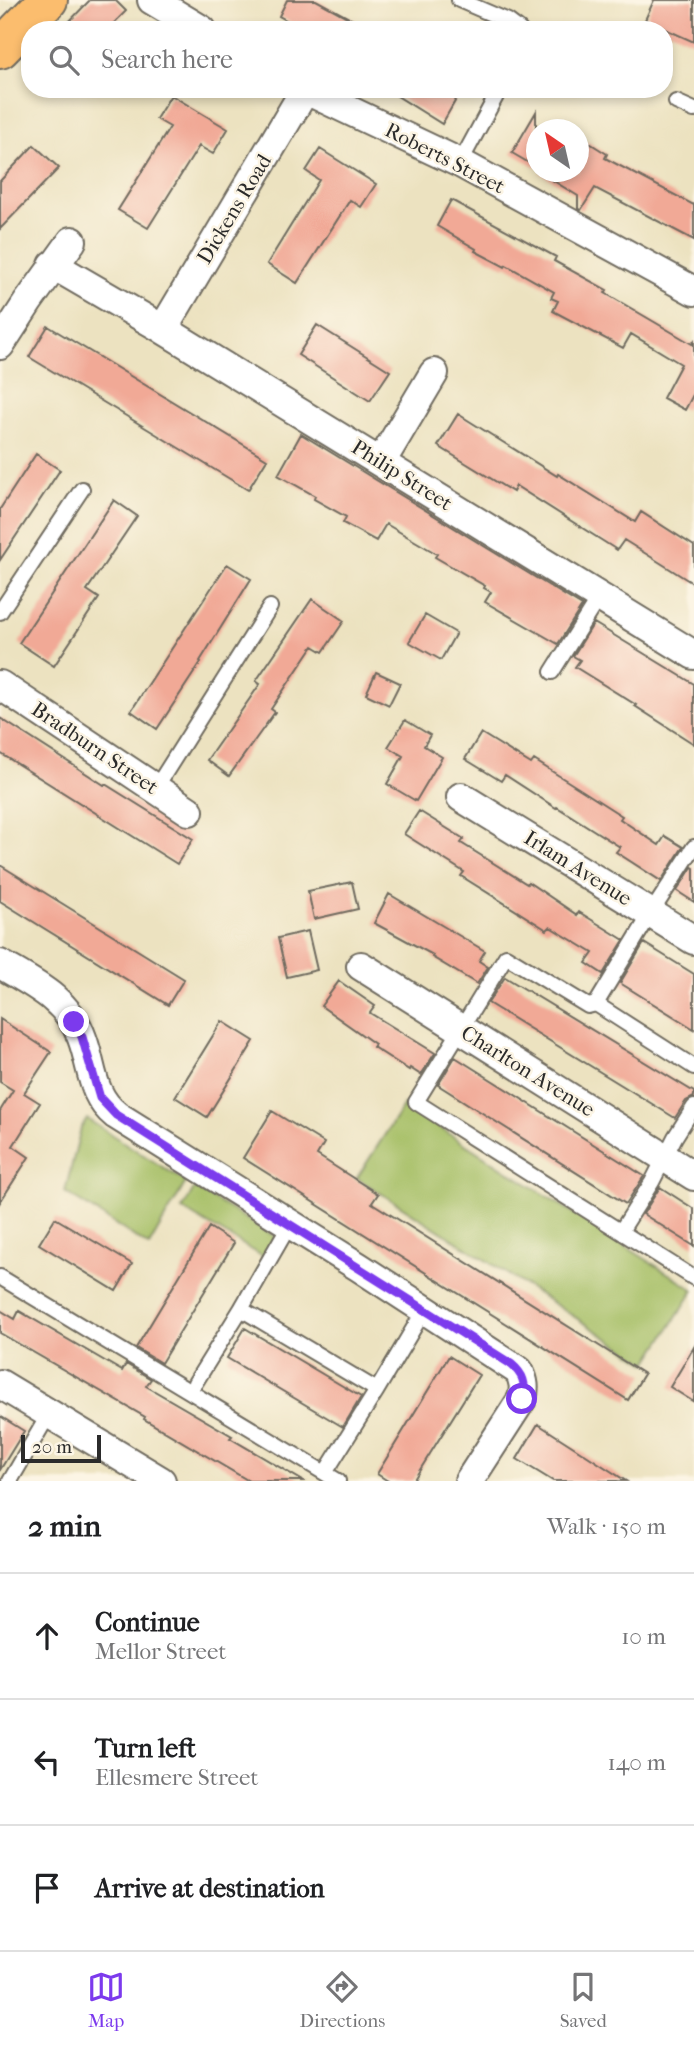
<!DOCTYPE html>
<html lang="en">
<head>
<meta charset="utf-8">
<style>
	body { margin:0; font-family:"IM FELL French Canon",serif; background:#f6f6f6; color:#202124 }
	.compass { position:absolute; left:526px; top:119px; width:63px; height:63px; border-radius:50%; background:#fff; box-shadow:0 4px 10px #0003; rotate:326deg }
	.scale { position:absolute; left:21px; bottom:18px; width:80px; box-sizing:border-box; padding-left:7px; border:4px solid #2b2b2b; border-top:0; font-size:19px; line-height:24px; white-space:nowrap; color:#2b2b2b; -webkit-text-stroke:5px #fcf5e5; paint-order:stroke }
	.stop { position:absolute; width:21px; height:21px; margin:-16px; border:5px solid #7c3aed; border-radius:50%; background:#fff }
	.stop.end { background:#7c3aed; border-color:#fff; box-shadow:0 2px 7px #0008 }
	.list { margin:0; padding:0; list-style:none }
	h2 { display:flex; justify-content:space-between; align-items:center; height:91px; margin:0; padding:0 28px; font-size:30px }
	h2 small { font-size:23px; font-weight:400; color:#757577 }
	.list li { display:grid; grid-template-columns:46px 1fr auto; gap:21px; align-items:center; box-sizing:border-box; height:126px; padding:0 28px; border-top:2px solid #e0e0e0 }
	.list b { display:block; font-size:26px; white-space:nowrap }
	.list p { margin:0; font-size:23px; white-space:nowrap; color:#757577 }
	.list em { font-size:23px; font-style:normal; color:#757577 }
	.icon { flex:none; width:38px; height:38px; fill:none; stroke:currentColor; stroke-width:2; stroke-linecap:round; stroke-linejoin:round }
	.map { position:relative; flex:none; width:694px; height:1481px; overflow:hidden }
	.search { position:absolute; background:#fff; box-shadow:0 4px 10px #0003; left:21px; right:21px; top:21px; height:77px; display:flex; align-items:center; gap:18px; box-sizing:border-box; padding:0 24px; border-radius:28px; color:#757577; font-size:26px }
	.sheet { height:469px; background:#fff }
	nav { display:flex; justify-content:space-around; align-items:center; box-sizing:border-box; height:98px; border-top:2px solid #e0e0e0; background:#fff; font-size:19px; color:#757577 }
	nav a { display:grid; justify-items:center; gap:4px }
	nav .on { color:#7c3aed }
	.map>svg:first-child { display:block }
	.green { fill:#a4be64; stroke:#687448; stroke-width:2 }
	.building { fill:#f1a996 }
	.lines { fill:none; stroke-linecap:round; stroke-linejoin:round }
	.lane-casing { stroke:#6f6b5f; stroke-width:18 }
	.street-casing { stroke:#6f6b5f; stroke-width:32 }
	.primary-casing { stroke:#6f6b5f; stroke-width:42 }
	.lane { stroke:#fff; stroke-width:14 }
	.street { stroke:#fff; stroke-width:28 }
	.primary { stroke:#fbbd6e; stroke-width:38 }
	.route { stroke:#7c3aed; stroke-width:9 }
	.labels { text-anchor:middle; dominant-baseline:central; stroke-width:5; stroke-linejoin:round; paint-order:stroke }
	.street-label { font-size:21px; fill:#2b2b2b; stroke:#fcf5e5 }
</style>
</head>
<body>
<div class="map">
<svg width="694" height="1481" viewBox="0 0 694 1481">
	<rect width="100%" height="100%" fill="#fcf5e5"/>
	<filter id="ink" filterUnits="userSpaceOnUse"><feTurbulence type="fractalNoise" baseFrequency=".0143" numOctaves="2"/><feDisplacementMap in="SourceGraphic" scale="14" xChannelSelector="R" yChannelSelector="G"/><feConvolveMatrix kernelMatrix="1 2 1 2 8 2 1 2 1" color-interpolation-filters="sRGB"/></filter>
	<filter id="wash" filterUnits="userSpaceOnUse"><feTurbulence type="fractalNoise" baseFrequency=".00686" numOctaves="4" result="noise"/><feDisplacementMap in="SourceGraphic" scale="28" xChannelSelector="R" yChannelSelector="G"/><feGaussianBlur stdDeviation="1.57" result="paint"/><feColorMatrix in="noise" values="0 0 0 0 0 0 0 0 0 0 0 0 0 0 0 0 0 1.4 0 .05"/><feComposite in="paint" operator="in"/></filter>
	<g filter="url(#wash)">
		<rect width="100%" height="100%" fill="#ece2c0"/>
		<path class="green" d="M 404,1105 L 694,1290 L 647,1363 L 357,1178 Z
			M 87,1119 L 186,1182 L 149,1246 L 65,1192 L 81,1128 Z
			M 195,1188 L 276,1237 L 264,1257 L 182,1209 Z"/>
		<g id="blocks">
			<path class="building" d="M 90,0 L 115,0 L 126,11 L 107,30 L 61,30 Z
				M 287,0 L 316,0 L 371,30 L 304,30 L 279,16 Z
				M 654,0 L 694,0 L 694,42 L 645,20 Z
				M 386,89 L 462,89 L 442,124 Z
				M 171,95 L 228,129 L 213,154 L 199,146 L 148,228 L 118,210 L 170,127 L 156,119 Z
				M 536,112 L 536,167 L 512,153 Z
				M 588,142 L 607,154 L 605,158 L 694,205 L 694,240 L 595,188 L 581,210 L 578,209 L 578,196 L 539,172 L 578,172 L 578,158 Z
				M 34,145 L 59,168 L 0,229 L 0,181 Z
				M 320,149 L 376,184 L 361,207 L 350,200 L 297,283 L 267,264 L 319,180 L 306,171 Z
				M 451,200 L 556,257 L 554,261 L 607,290 L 605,293 L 692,344 L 694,341 L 694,393 L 685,410 L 663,398 L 681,364 L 631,334 L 623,348 L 553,311 L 558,301 L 551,298 L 554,292 L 506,265 L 505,267 L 475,251 L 476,249 L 437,226 Z
				M 317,325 L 390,371 L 370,401 L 298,355 Z
				M 48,326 L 267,459 L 248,490 L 29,357 Z
				M 458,414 L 557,476 L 558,474 L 635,522 L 641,512 L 694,546 L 694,584 L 624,540 L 617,550 L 516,486 L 513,492 L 438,446 Z
				M 301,434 L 582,606 L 558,644 L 485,602 L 491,592 L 484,588 L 485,586 L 435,557 L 437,554 L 386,524 L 376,541 L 343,523 L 346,517 L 314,499 L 315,496 L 278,475 Z
				M 36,454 L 60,470 L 0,560 L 0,509 Z
				M 114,500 L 137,516 L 87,590 L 99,598 L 54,666 L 19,643 Z
				M 227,564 L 251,579 L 200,661 L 201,662 L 157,729 L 131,711 Z
				M 312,599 L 344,621 L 323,652 L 313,646 L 271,709 L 275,712 L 229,776 L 207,760 L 260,684 L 256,681 Z
				M 425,615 L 456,633 L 441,660 L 409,642 Z
				M 594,623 L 694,684 L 694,744 L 635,706 L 636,705 L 575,667 L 580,660 L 573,656 Z
				M 376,672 L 400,683 L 389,705 L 366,694 Z
				M 0,718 L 104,785 L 105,784 L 193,839 L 177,864 L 0,753 Z
				M 405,720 L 430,735 L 424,746 L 442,757 L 416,801 L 387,784 L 403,756 L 388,747 Z
				M 481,733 L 531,764 L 534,760 L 583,791 L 622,816 L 620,819 L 659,845 L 665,836 L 683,847 L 661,881 L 616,852 L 620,847 L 557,807 L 556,808 L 505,775 L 501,781 L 465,759 Z
				M 419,811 L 464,839 L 461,843 L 527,884 L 528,882 L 577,915 L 579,912 L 624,940 L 603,974 L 586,963 L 593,953 L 550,927 L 547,930 L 461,876 L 464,872 L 404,834 Z
				M 0,865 L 184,979 L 168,1005 L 0,901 Z
				M 692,867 L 694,868 L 694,902 L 677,891 Z
				M 352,882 L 358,909 L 314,919 L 308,891 Z
				M 389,894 L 485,951 L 479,961 L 488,967 L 477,984 L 432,957 L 433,955 L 374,923 Z
				M 308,931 L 317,970 L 287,977 L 278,938 Z
				M 644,943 L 694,974 L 694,1029 L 620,983 Z
				M 505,977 L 694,1092 L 694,1097 L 686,1101 L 675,1118 L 488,1003 Z
				M 339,981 L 375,1006 L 370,1013 L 435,1053 L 421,1075 L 410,1068 L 409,1070 L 373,1047 L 375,1044 L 321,1006 Z
				M 0,1019 L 51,1052 L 24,1093 L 40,1103 L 13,1146 L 29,1157 L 0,1202 L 0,1111 L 13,1090 L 0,1082 Z
				M 222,1021 L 254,1041 L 207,1117 L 175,1097 Z
				M 455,1057 L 644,1176 L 626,1204 L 438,1085 Z
				M 272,1111 L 324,1143 L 317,1155 L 378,1194 L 372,1203 L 644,1374 L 628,1400 L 243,1158 Z
				M 660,1187 L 694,1209 L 694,1246 L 643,1214 Z
				M 55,1218 L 132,1264 L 116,1291 L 39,1244 Z
				M 209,1227 L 234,1243 L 161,1363 L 136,1348 Z
				M 0,1310 L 15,1319 L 19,1311 L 122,1371 L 126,1364 L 151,1379 L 146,1386 L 232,1436 L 230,1438 L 303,1481 L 249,1481 L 144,1419 L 145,1417 L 0,1333 Z
				M 245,1328 L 361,1397 L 343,1427 L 227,1358 Z
				M 694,1347 L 694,1402 L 670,1387 Z
				M 449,1356 L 479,1375 L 413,1481 L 388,1481 L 377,1474 Z
				M 0,1416 L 24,1431 L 0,1470 Z
				M 538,1424 L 583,1453 L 626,1481 L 553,1481 L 517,1459 Z"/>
		</g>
	</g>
	<g filter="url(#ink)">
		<use href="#blocks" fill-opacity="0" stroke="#6f6b5f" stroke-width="2"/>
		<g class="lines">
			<g class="lane-casing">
				<path id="lane" d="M 459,0 L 508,21 L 520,30
					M 676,102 L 694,110
					M 460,163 L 500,89
					M 0,612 L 82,489
					M 552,672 L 599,597
					M 155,789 L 270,607
					M 596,1004 L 651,913 L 694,847
					M 694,1067 L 596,1004 L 588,1006 L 506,956 L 416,1102 L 694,1278
					M 290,1224 L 241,1309 L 377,1390 L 425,1309
					M 621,1231 L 652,1182 L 675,1137 L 694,1107
					M 0,1277 L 338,1481
					M 195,1383 L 241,1309
					M 325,1473 L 377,1390
					M 10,1481 L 49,1414"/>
			</g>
			<g class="street-casing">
				<path id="street" d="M 152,0 L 202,30
					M 304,89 L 460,163 L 694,291
					M 53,265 L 163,329 L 694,655
					M 163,329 L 305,90
					M 0,345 L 28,302 L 72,241
					M 381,462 L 434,373
					M 0,685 L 189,811
					M 461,797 L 694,940
					M 0,964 C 32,983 69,1000 82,1038 C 93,1067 90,1094 116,1115 L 359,1267 L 519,1371 C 524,1381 525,1388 522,1399 L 469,1481
					M 361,966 L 694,1176
					M 0,1384 L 161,1481"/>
			</g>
			<g class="primary-casing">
				<path id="primary" d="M 0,49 L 48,0"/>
			</g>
			<use href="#lane" class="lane"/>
			<use href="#street" class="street"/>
			<use href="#primary" class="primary"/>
		</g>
	</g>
	<g class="lines" filter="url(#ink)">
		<path class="route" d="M 74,1022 L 82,1037 L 100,1098 L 116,1115 L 511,1364 C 523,1374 527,1384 522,1399"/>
	</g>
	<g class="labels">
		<g class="street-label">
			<text transform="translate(445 158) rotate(27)">Roberts Street</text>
			<text transform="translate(234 209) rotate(-59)">Dickens Road</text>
			<text transform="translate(402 475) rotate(32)">Philip Street</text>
			<text transform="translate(95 748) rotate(34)">Bradburn Street</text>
			<text transform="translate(578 868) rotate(32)">Irlam Avenue</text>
			<text transform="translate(528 1071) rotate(32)">Charlton Avenue</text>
		</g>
	</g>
</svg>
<svg class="compass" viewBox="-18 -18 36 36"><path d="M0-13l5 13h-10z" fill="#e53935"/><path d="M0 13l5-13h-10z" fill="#757577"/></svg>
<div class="scale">20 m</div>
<div class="stop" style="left:522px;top:1399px"></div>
<div class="stop end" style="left:74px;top:1022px"></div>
<div class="search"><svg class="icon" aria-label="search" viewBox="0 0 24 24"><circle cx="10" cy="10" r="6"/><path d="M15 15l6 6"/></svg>Search here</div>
</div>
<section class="sheet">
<h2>2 min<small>Walk · 150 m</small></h2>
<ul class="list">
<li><svg class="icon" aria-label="ahead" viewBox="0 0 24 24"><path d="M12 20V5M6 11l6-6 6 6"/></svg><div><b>Continue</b><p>Mellor Street</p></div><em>10 m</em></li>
<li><svg class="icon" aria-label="left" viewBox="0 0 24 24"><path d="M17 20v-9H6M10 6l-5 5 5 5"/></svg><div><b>Turn left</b><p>Ellesmere Street</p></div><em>140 m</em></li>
<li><svg class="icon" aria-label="arrive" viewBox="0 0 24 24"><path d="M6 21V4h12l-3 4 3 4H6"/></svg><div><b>Arrive at destination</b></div></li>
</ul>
</section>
<nav>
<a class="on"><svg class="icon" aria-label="map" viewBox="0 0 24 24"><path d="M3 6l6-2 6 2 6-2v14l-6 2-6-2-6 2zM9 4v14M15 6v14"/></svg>Map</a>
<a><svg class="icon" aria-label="directions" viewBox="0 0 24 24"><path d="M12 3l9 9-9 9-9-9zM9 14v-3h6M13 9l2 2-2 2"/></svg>Directions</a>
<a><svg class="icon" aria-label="saved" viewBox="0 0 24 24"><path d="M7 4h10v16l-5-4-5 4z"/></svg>Saved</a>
</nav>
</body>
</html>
